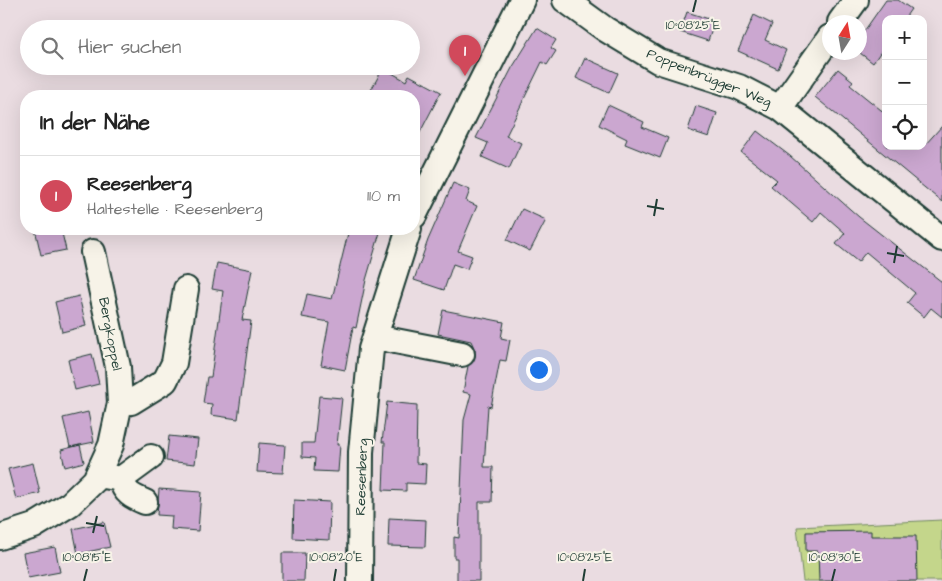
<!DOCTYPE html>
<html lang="de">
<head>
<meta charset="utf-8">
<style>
	body { margin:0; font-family:"Architects Daughter",sans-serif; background:#f2f2f2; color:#222 }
	.controls { position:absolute; right:15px; top:15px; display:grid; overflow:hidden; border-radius:10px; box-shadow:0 5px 20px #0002 }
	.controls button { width:45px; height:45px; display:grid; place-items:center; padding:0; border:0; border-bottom:1px solid #e0e0e0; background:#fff; color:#222; font:25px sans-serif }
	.compass { position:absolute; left:822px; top:15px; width:45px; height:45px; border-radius:50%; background:#fff; box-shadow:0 5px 20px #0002; rotate:11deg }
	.you { position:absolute; left:538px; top:369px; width:18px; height:18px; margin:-12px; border:4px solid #fff; border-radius:50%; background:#1a73e8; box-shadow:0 0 0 8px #1a73e833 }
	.badge { display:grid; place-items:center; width:32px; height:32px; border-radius:50%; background:#d1495b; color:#fff; font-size:16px; font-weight:700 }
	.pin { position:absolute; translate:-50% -41px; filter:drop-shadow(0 1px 2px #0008) }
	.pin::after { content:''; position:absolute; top:26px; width:18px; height:15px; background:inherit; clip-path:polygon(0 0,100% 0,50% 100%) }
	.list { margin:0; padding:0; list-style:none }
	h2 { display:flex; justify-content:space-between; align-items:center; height:65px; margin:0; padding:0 20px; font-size:21px }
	h2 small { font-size:16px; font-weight:400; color:#767676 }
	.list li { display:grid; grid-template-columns:32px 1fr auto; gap:15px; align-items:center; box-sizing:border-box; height:80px; padding:0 20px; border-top:1px solid #e0e0e0 }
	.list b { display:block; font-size:19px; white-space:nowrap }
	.list p { margin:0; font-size:16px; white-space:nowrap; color:#767676 }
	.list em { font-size:16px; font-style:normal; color:#767676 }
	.icon { flex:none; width:28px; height:28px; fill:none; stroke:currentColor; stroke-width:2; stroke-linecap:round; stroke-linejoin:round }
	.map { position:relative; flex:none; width:942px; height:581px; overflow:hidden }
	.search { position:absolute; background:#fff; box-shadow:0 5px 20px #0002; left:20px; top:20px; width:400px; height:55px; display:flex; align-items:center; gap:12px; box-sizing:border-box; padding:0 18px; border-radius:28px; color:#767676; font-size:19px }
	.panel { position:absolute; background:#fff; box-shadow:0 5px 20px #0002; left:20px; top:90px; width:400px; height:145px; border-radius:20px }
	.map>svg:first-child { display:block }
	.green { fill:#c4d68b; stroke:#728a60 }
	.building { fill:#cba7d0; stroke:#1f3d34 }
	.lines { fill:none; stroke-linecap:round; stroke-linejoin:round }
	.minor-casing { stroke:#1f3d34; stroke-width:28 }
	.minor { stroke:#f7f3e8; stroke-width:24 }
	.ticks { fill:none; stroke:#1f3d34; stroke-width:2 }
	.labels { text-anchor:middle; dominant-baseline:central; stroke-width:4; stroke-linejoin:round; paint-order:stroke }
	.street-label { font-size:14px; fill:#1f3d34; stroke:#f7f3e8 }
	.ticks-label { font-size:12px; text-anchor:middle; fill:#1f3d34; stroke:#f7f3e8; stroke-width:4; stroke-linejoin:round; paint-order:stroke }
</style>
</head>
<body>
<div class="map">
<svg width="942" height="581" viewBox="0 0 942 581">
	<rect width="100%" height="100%" fill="#eadce1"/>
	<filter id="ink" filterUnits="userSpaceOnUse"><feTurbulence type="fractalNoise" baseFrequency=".02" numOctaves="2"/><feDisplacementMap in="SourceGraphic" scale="10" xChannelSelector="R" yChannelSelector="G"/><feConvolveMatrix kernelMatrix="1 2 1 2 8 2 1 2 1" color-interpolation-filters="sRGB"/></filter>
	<g filter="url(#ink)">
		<path class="green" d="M 942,520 L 942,581 L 803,581 L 797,527 Z"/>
		<path class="building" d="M 886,0 L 898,0 L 911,9 L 904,19 L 886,19 L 886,44 L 873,63 L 860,53 L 860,37 Z
			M 687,12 L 715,21 L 708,41 L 680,32 Z
			M 754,15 L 772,24 L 765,40 L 786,50 L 778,69 L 738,51 Z
			M 537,28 L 556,40 L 551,48 L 556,51 L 547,65 L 542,62 L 506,136 L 521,143 L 509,169 L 482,157 L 488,143 L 476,138 L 512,68 Z
			M 585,58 L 618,73 L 609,93 L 576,78 Z
			M 383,68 L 406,81 L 409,75 L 441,92 L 414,144 L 414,96 L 383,96 L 371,90 Z
			M 838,69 L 853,81 L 850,85 L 886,114 L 886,146 L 924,146 L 942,126 L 942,202 L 815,97 Z
			M 608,105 L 644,122 L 642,127 L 668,138 L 660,158 L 625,144 L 627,139 L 599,125 Z
			M 696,106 L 717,113 L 709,137 L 688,130 Z
			M 757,131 L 790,156 L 859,217 L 942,282 L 942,317 L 931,308 L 924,317 L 907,303 L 915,293 L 866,252 L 858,262 L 836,244 L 845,233 L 821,212 L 813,222 L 771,186 L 777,180 L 741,152 Z
			M 453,183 L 470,190 L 466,201 L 477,206 L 458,251 L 472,256 L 467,269 L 453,264 L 444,290 L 414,280 L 428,240 Z
			M 522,209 L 546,220 L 530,251 L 507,240 Z
			M 35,229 L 61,229 L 66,250 L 41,255 Z
			M 349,229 L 381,229 L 366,280 L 356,328 L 353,327 L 345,370 L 321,365 L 329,322 L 302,317 L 307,294 L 332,299 Z
			M 217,263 L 252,270 L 242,320 L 251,321 L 238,419 L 211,415 L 212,404 L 203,403 L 207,377 L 211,377 L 223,291 L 212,289 Z
			M 79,296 L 86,326 L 62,332 L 55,302 Z
			M 443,310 L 504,322 L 501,338 L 510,340 L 506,361 L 500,360 L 491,407 L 488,406 L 484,467 L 493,467 L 492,502 L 479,502 L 479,581 L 457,581 L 457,558 L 454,558 L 454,537 L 459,538 L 464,420 L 471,394 L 463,392 L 468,366 L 475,357 L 475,350 L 471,341 L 438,334 Z
			M 92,354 L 99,384 L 75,390 L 68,360 Z
			M 319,396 L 342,398 L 337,445 L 340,445 L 338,472 L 314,471 L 315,458 L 302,457 L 302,443 L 314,443 Z
			M 387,402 L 417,405 L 416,463 L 426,464 L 425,484 L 406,483 L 406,491 L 383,490 L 385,442 L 382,442 Z
			M 88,412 L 94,442 L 70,447 L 63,418 Z
			M 169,436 L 198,439 L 195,464 L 166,461 Z
			M 259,443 L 285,445 L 283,473 L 257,472 Z
			M 80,445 L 84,462 L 65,467 L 61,450 Z
			M 33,463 L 40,493 L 16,499 L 8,469 Z
			M 159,489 L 201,492 L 198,531 L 171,529 L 172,516 L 157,515 Z
			M 294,500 L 330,502 L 329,540 L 293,538 Z
			M 389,518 L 426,520 L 425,547 L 388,546 Z
			M 104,522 L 110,547 L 78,554 L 73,529 Z
			M 871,531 L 871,536 L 916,536 L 917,581 L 819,581 L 818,551 L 806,551 L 806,532 Z
			M 55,547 L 60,572 L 28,578 L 23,553 Z
			M 282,553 L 305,553 L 304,581 L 282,581 Z"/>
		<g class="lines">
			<g class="minor-casing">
				<path id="minor" d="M 565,0 L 605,29 L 658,61 L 739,87 L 780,108 L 942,239
					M 840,22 L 856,0
					M 780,108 L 830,37
					M 414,216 L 522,0
					M 375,337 L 462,354
					M 120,403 L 131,402 L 165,381 L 174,363 L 186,289
					M 98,475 L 121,479 L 151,457
					M 121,479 C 124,493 133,497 145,502
					M 0,537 L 34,526 L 70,504 L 95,480 L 111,445 L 120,403 L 118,367 L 93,252
					M 360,581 L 361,452 L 371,349 L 409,229"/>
			</g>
			<use href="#minor" class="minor"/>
		</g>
	</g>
	<path class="ticks" d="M 693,12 L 696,0M 647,206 L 664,209M 654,216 L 657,199M 887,253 L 904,256M 894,263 L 897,246M 86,523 L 104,526M 93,533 L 97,516M 84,581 L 87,569M 334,581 L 336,569M 583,581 L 585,569M 832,581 L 835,569"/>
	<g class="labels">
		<g class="street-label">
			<text transform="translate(709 78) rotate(22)">Poppenbrügger Weg</text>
			<text transform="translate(110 334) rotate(79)">Bergkoppel</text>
			<text transform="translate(362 477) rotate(-88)">Reesenberg</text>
		</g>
	</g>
	<g class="ticks-label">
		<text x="693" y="29">10°08'25"E</text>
		<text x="87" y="561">10°08'15"E</text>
		<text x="336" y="561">10°08'20"E</text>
		<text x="585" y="561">10°08'25"E</text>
		<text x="835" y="561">10°08'30"E</text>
	</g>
</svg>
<div class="controls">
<button>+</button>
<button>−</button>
<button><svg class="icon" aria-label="locate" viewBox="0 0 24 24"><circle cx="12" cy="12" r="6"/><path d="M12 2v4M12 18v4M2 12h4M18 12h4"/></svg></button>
</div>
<svg class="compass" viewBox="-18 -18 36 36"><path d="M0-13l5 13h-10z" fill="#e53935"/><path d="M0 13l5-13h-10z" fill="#767676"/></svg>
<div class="you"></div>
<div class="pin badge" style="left:465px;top:76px">1</div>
<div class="search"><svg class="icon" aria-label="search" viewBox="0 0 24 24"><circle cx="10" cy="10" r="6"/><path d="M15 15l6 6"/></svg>Hier suchen</div>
<section class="panel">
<h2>In der Nähe<small></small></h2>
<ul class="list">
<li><span class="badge">1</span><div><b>Reesenberg</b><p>Haltestelle · Reesenberg</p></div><em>110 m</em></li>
</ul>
</section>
</div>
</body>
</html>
